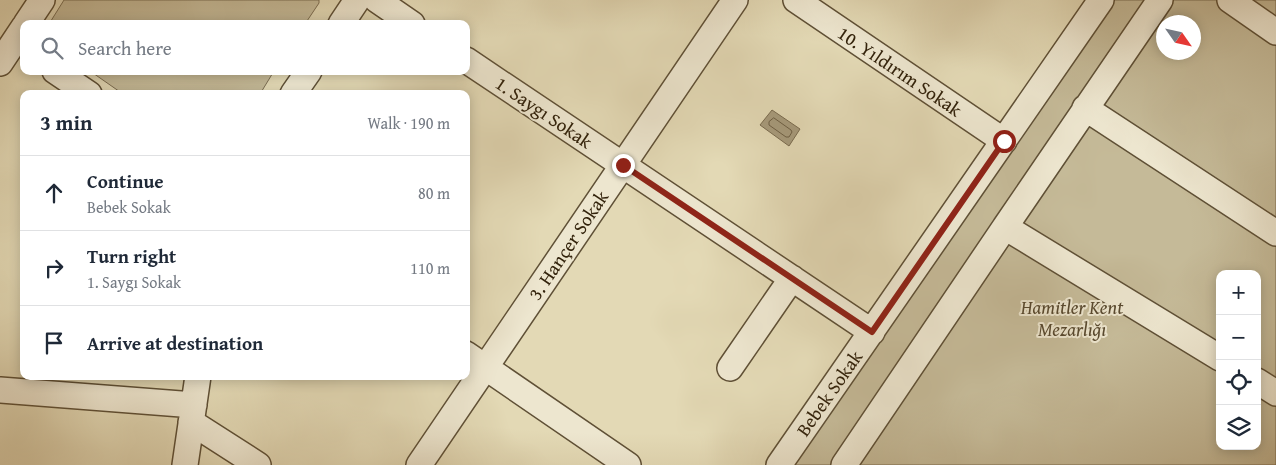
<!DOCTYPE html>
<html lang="en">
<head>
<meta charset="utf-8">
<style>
	body { margin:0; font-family:"Gentium Book Plus",serif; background:#f2f2f3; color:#1f2937 }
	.controls { position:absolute; right:15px; bottom:15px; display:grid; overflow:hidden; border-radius:10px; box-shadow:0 2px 12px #0003 }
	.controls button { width:45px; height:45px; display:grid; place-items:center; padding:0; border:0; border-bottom:1px solid #e0e1e3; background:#fff; color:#1f2937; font:25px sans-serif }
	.compass { position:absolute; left:1156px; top:15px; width:45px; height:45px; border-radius:50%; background:#fff; box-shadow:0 2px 12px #0003; rotate:124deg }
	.stop { position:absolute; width:15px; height:15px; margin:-11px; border:4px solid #8f2418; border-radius:50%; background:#fff }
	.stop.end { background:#8f2418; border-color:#fff; box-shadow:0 1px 5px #0008 }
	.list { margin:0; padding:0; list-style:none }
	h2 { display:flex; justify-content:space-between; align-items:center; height:65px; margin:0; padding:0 20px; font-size:21px }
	h2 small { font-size:16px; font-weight:400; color:#747a83 }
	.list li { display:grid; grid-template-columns:32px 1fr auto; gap:15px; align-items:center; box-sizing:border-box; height:75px; padding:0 20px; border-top:1px solid #e0e1e3 }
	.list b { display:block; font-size:19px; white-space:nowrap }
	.list p { margin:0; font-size:16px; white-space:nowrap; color:#747a83 }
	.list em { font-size:16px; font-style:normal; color:#747a83 }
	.icon { flex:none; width:28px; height:28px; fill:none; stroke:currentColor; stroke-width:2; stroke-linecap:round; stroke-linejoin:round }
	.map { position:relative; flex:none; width:1276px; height:465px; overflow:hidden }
	.search { position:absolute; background:#fff; box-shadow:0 2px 12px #0003; left:20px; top:20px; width:450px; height:55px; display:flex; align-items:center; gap:12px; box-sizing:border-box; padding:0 18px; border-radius:10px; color:#747a83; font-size:19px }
	.panel { position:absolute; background:#fff; box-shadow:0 2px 12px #0003; left:20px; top:90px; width:450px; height:290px; border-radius:10px }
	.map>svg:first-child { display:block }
	.green { fill:#c5ba98; stroke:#7c6e52; fill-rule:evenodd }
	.water { fill:#a79b7c; stroke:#796b4f }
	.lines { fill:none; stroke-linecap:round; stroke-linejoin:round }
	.shore { stroke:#6d5f44; stroke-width:1 }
	.minor-casing { stroke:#5f5036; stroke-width:28 }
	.minor { stroke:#ede6cf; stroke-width:25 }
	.route { stroke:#8f2418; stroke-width:6 }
	.labels { text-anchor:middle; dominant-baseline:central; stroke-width:4; stroke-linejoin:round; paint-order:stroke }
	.street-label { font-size:19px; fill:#33230c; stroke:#ede6cf }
	.park-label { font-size:19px; font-style:italic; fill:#58492f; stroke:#ede6cf }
</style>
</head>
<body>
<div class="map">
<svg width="1276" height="465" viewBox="0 0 1276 465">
	<rect width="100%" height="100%" fill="#e3d9b5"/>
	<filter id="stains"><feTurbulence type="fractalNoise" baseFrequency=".004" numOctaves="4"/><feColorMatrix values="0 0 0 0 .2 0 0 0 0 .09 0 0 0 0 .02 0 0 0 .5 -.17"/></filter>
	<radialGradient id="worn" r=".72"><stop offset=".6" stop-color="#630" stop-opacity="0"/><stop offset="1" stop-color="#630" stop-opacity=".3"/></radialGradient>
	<path class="green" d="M 64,0 L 319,0 L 319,3 L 305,24 L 49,24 Z
		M 1112,0 L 1276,0 L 1276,465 L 794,465 ZM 1164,22 L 1194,22 L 1194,52 L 1164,52 ZM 1220,274 L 1257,274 L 1257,446 L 1220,446 Z
		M 90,71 L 274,71 L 260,94 L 123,94 Z"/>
	<path class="water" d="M 772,110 L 800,129 L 789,146 L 760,125 Z"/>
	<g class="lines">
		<path class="shore" d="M 774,118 L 791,130 L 792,132 L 789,137 L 786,137 L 769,125 L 769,122 Z"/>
		<g class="minor-casing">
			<path id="minor" d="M 377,0 L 412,24
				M 796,0 L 1004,141
				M 1160,0 L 1005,227 L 1220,358
				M 1230,0 L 1276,32
				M 26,24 L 42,0
				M 341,24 L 357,0
				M 466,60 L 872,332
				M 0,63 L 24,27
				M 55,71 L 89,94
				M 293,94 L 309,71
				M 1085,108 L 1276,233
				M 466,354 L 628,465
				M 730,368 L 792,278
				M 1257,381 L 1276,393
				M 0,390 L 194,405
				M 191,422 L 258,465
				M 185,465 L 198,376
				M 419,465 L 735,0
				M 779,465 L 1101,0
				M 844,465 L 1005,227"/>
		</g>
		<use href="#minor" class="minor"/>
	</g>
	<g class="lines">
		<path class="route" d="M 623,165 L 872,332 L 1004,141"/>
	</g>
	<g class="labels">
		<g class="street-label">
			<text transform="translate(900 71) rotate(34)">10. Yıldırım Sokak</text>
			<text transform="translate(544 112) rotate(34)">1. Saygı Sokak</text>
			<text transform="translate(568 245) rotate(-56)">3. Hançer Sokak</text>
			<text transform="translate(829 393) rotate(-55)">Bebek Sokak</text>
		</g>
		<g class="park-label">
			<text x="1072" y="307">Hamitler Kent<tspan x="1072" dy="22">Mezarlığı</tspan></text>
		</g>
	</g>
	<rect width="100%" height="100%" filter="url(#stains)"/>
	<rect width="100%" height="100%" fill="url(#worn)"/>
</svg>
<div class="controls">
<button>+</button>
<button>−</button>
<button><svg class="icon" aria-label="locate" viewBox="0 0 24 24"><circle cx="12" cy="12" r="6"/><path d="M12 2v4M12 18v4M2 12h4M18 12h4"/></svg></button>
<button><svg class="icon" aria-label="layers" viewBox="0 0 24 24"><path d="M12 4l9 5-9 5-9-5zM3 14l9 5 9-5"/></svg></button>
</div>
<svg class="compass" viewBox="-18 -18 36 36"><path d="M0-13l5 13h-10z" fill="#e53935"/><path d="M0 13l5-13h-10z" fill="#747a83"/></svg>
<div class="stop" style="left:1004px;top:141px"></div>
<div class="stop end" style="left:623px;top:165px"></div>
<div class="search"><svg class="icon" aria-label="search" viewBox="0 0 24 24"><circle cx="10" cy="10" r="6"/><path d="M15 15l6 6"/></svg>Search here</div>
<section class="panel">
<h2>3 min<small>Walk · 190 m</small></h2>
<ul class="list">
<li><svg class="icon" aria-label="ahead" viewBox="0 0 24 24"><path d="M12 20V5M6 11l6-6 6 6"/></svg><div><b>Continue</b><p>Bebek Sokak</p></div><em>80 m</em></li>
<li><svg class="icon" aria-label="right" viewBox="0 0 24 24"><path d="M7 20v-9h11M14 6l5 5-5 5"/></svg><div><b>Turn right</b><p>1. Saygı Sokak</p></div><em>110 m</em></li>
<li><svg class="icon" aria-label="arrive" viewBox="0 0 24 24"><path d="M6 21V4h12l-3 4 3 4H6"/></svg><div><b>Arrive at destination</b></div></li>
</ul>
</section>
</div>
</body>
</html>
